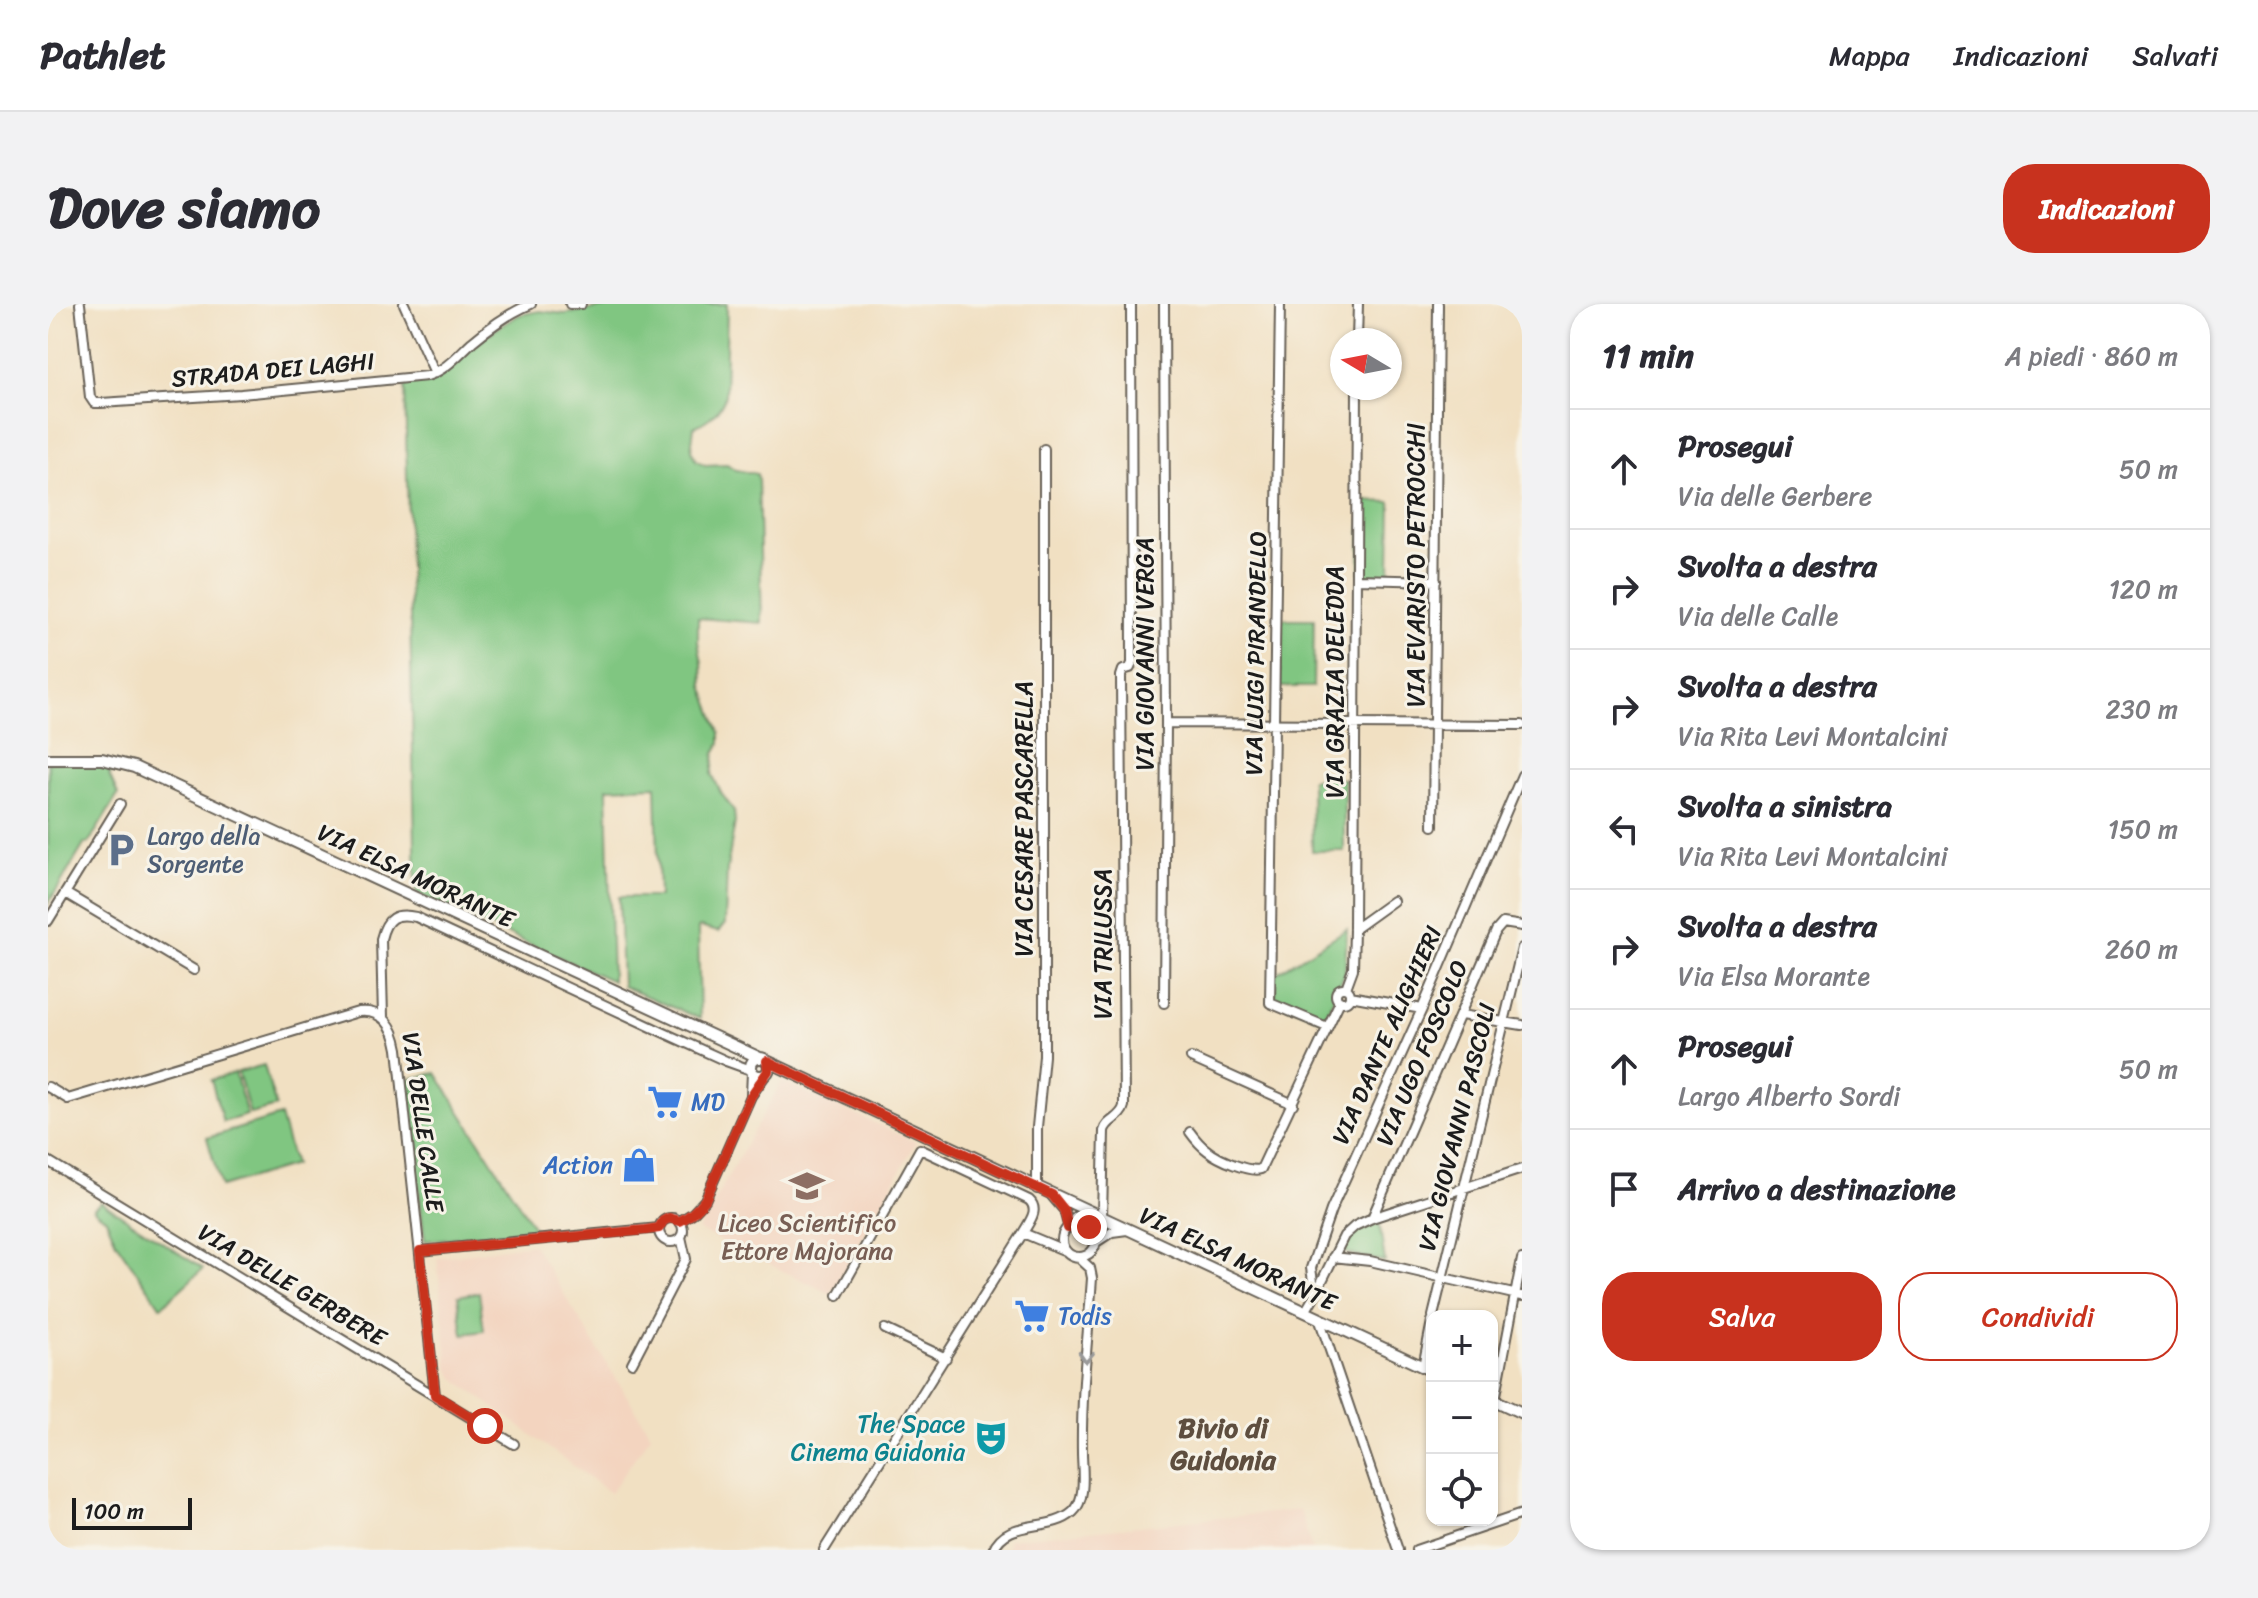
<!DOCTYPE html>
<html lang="it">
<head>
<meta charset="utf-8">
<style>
	body { margin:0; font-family:Sriracha,sans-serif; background:#f2f2f3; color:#2b2b33 }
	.controls { position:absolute; right:24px; bottom:24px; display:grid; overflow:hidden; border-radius:16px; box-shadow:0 2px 6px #0004 }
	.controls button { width:72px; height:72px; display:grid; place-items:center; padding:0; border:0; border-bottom:2px solid #e1e1e2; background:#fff; color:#2b2b33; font:40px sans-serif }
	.compass { position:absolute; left:1282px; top:24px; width:72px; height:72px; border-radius:50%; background:#fff; box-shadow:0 2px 6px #0004; rotate:280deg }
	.scale { position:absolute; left:24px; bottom:20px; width:120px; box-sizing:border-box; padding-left:8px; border:4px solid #1c1c1c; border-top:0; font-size:22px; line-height:28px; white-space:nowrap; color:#1c1c1c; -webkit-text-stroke:6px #f7f3e8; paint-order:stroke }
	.stop { position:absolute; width:24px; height:24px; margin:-18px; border:6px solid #c8321e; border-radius:50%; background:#fff }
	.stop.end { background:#c8321e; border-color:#fff; box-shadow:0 2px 8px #0008 }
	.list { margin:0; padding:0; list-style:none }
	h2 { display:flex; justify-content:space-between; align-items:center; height:104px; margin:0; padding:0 32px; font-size:34px }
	h2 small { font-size:26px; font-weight:400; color:#7c7c81 }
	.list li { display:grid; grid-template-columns:52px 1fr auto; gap:24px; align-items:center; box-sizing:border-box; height:120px; padding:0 32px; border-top:2px solid #e1e1e2 }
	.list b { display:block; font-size:30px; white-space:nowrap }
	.list p { margin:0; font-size:26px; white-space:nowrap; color:#7c7c81 }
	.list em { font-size:26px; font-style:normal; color:#7c7c81 }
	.actions { display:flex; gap:16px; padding:24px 32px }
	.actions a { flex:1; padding:18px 0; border:2px solid #c8321e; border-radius:32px; text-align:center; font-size:28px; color:#c8321e }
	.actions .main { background:#c8321e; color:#fff }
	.icon { flex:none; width:44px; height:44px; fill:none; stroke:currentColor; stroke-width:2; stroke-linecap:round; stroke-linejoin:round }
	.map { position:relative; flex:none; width:1474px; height:1246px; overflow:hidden; border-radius:32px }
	header { display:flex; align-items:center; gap:48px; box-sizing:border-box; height:112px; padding:0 40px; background:#fff; border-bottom:2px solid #e1e1e2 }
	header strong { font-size:38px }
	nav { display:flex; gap:44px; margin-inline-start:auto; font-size:28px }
	.intro { display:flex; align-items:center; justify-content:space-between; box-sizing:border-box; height:192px; padding:0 48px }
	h1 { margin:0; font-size:56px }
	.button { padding:20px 36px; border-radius:32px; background:#c8321e; color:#fff; font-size:28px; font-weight:700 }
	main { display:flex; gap:48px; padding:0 48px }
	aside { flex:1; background:#fff; border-radius:32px; box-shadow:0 2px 6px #0004 }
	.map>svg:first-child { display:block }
	.built { fill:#f3d4bf }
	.green { fill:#80c681; stroke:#4e714e; stroke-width:2 }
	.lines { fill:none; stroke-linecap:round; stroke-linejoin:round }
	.minor-casing { stroke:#676156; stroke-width:12 }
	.tertiary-casing { stroke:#676156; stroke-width:14 }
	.minor { stroke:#fff; stroke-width:8 }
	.tertiary { stroke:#fff; stroke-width:10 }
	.oneway { stroke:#999 }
	.route { stroke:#c8321e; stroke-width:10 }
	.labels { text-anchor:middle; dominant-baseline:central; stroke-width:6; stroke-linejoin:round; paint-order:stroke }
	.street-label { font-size:24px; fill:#1c1c1c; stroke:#f7f3e8 }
	.service-label { font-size:24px; fill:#4e5e75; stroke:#f7f3e8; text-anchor:start }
	.shop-label { font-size:24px; fill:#366cbe; stroke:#f7f3e8; text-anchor:start }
	.education-label { font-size:24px; fill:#785e54; stroke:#f7f3e8 }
	.culture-label { font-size:24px; fill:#0d838f; stroke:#f7f3e8; text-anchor:end }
	.quarter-label { font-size:28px; font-weight:bold; fill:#5e4e3f; stroke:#f7f3e8 }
</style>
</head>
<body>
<header>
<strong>Pathlet</strong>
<nav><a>Mappa</a><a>Indicazioni</a><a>Salvati</a></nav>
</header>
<div class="intro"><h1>Dove siamo</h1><a class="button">Indicazioni</a></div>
<main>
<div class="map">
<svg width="1474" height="1246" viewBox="0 0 1474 1246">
	<rect width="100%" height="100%" fill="#f7f3e8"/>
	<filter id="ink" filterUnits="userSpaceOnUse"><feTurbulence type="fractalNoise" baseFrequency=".0125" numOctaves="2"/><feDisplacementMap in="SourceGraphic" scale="16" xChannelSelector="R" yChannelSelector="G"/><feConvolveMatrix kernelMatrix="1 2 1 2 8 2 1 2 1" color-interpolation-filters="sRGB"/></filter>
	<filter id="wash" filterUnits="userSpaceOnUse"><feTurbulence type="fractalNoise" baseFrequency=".006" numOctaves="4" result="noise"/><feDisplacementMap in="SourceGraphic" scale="32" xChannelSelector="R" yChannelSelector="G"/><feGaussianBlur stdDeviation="1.8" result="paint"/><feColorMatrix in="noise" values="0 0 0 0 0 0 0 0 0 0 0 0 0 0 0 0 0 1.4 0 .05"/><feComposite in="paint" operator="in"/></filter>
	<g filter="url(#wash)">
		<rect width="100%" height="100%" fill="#f1e0c2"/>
		<path class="built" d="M 734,777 L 868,838 L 783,990 L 650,926 Z
			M 485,940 L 603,1131 L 562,1189 L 406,1074 L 400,1063 L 389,954 Z
			M 1252,1206 L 1264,1246 L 959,1246 L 961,1235 Z"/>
		<path class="green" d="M 578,0 L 679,0 L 677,93 C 670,109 661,116 646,123 L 643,146 L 648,156 L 657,161 L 679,160 L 688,166 L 709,170 L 710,176 L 714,319 L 650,314 L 650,338 L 654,359 L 655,382 L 672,429 L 672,440 L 667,449 L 664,470 L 673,489 L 686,507 L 687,518 L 679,565 L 677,620 L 670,628 L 652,623 L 650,624 L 652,715 L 574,682 L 571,593 L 611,593 L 608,482 L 559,484 L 564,677 L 368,589 L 357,80 L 386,74 L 397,68 L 415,50 L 448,25 L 471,11 L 492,7 L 517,10 Z
			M 1313,197 L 1343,198 L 1342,271 L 1312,271 Z
			M 1232,315 L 1266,315 L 1265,383 L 1232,383 Z
			M 39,456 L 70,464 L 61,471 L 70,491 L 40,540 L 37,539 L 0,600 L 0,458 Z
			M 1263,475 L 1296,475 L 1296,547 L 1264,547 Z
			M 1299,625 L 1297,669 L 1275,716 L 1227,696 L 1227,670 Z
			M 216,761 L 228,803 L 202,810 L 190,768 Z
			M 187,769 L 199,811 L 175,818 L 163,776 Z
			M 388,769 L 488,927 L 437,930 L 377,937 L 357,776 Z
			M 232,812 L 246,861 L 173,883 L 159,834 Z
			M 53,898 L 155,965 L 113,1003 L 68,938 L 58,915 L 45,905 Z
			M 1331,917 L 1337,958 L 1291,947 C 1300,929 1312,924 1331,917 Z
			M 431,988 L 436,1027 L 415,1030 L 410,992 Z"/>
	</g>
	<g filter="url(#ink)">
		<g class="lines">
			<g class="minor-casing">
				<path id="minor" d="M 32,0 L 42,93 L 46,99 L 53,99 L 193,90 L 379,72 C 398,66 410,51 424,38 C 442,23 461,9 483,0
					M 356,0 L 387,69
					M 522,0 L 533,0
					M 1232,0 L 1222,699 L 1279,723
					M 1309,36 L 1310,0
					M 1308,275 L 1388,277
					M 1118,419 L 1474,421
					M 1385,522 L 1390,0
					M 17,589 L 146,666
					M 0,617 L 72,500
					M 1306,625 L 1345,597
					M1288 691a7 7 0 1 1 14 0a7 7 0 1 1-14 0Z
					M 1298,684 L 1305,665 L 1306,625 L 1309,84
					M 1302,692 L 1374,705
					M 1116,699 L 1118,419 L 1116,0
					M 1413,711 L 1474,721
					M 335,713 L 333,635 C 338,614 347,608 368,613 L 612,727 L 678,757 L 703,766
					M 1143,754 L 1245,800
					M 0,783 L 20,795 L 310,708 C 335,705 346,722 350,745 L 387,1091
					M 703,791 L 704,768
					M 1142,828 C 1147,835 1153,842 1160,847 C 1170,855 1201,869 1213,865 L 1292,697
					M 0,857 L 466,1140
					M 989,885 L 989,823 L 996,752 L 996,145
					M 1004,892 L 1016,906 L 1020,921
					M 1054,913 L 1056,827 C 1059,815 1073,815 1076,802 L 1073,372 L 1075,366 L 1082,364 L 1084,359 L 1083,0
					M611 926a12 12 0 1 1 24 0a12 12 0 1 1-24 0Z
					M 1324,914 L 1448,627 L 1455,619 L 1474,622
					M 632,917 L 645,909 L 657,896 L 703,792 L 718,770
					M1014 936a17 17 0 1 1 34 0a17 17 0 1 1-34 0Z
					M 1021,923 L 1028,912 L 1043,908 L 1048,916 L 1047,932
					M 1047,939 L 1064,928 L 1079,926
					M 372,947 L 611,924
					M 1285,953 L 1322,957 L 1474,992
					M 790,991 L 872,845 L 981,896 C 992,906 981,918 975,929 L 1018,947
					M 1267,991 L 1296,932 L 1307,922 L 1324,914 L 1474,865
					M 1257,1008 L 1267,991 L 1263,964 L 1283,906 L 1374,705 L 1474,471
					M 1385,1012 L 1474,644
					M 1271,1014 L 1350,1246
					M 837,1025 L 898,1054
					M 584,1059 L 638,955 L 633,933
					M 1375,1063 L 1384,1017
					M 1447,1096 L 1474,955
					M 776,1246 L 975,929
					M 945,1246 C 959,1213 1002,1229 1025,1208 C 1039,1195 1034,1165 1034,1148 C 1033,1090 1040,1032 1044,974 L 1042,964 L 1030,953
					M 1368,1246 L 1474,1210"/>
			</g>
			<g class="tertiary-casing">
				<path id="tertiary" d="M 0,455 L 54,455 L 86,463 L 712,754
					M703 763a9 9 0 1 1 18 0a9 9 0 1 1-18 0Z
					M 719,757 L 1384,1067
					M 1444,1095 L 1474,1109"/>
			</g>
			<use href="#minor" class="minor"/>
			<use href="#tertiary" class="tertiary"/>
		</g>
		<defs><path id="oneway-chevron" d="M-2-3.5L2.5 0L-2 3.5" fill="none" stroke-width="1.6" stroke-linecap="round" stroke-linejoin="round" transform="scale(2)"/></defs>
		<use class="oneway" href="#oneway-chevron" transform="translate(1038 1053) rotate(94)"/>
	</g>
	<g class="lines" filter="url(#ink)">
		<path class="route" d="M 437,1122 L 387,1091 L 372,947 L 598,926 L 611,924 L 615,917 L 621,914 L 632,917 C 643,912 650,905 657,896 L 703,792 L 720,767 L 719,757 L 1004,891 L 1016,906 L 1020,924 L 1030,920 L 1041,923"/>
	</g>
	<defs>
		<g id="parking-bare" transform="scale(2.76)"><path d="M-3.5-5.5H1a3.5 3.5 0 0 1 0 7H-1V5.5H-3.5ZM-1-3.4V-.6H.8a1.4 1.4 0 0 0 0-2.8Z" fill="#5c6f8a" stroke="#f7f3e8" stroke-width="2.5" paint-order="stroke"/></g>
		<g id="supermarket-bare" transform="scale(2.76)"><path d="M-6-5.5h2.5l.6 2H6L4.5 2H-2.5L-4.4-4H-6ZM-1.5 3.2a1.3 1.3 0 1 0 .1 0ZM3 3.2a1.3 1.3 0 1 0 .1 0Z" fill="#3f7fe0" stroke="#f7f3e8" stroke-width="2.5" paint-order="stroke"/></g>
		<g id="shop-bare" transform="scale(2.76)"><path d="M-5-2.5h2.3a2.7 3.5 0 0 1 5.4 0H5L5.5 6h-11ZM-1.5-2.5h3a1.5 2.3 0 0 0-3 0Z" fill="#3f7fe0" stroke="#f7f3e8" stroke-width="2.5" paint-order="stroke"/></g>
		<g id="school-bare" transform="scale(2.76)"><path d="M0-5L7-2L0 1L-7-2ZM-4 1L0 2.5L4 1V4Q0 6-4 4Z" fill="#8d6e63" stroke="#f7f3e8" stroke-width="2.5" paint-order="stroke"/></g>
		<g id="theatre-bare" transform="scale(2.76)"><path d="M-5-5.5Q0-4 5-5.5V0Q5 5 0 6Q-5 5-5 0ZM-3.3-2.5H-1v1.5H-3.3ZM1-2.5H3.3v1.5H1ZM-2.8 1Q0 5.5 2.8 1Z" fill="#0f9aa8" stroke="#f7f3e8" stroke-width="2.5" paint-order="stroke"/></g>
	</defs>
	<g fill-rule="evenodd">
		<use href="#parking-bare" x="73" y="546"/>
		<use href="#supermarket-bare" x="617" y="798"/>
		<use href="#shop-bare" x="591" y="861"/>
		<use href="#school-bare" x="759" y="882"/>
		<use href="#supermarket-bare" x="984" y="1012"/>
		<use href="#theatre-bare" x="943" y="1134"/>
	</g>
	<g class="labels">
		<g class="street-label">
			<text transform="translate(225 66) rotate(-5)">STRADA DEI LAGHI</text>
			<text transform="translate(1368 261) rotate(-90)">VIA EVARISTO PETROCCHI</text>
			<text transform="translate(1208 349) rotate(-89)">VIA LUIGI PIRANDELLO</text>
			<text transform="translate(1097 350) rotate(-90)">VIA GIOVANNI VERGA</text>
			<text transform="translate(1287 378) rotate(-90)">VIA GRAZIA DELEDDA</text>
			<text transform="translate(976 515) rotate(-90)">VIA CESARE PASCARELLA</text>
			<text transform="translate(368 572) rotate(25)">VIA ELSA MORANTE</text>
			<text transform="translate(1055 640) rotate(-90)">VIA TRILUSSA</text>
			<text transform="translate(1339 731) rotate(-66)">VIA DANTE ALIGHIERI</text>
			<text transform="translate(1374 749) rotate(-67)">VIA UGO FOSCOLO</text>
			<text transform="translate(375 818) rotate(82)">VIA DELLE CALLE</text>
			<text transform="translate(1409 823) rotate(-76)">VIA GIOVANNI PASCOLI</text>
			<text transform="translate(1190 955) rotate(25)">VIA ELSA MORANTE</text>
			<text transform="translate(244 981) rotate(31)">VIA DELLE GERBERE</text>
		</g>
		<g class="service-label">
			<text x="99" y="532">Largo della<tspan x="99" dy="28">Sorgente</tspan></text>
		</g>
		<g class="shop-label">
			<text x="643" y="798">MD</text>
			<text x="565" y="861" text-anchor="end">Action</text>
			<text x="1010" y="1012">Todis</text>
		</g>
		<g class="education-label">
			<text x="759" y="919">Liceo Scientifico<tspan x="759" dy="28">Ettore Majorana</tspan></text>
		</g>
		<g class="culture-label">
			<text x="917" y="1120">The Space<tspan x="917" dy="28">Cinema Guidonia</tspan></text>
		</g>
		<g class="quarter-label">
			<text x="1175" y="1123">Bivio di<tspan x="1175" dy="32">Guidonia</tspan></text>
		</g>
	</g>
</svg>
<div class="controls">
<button>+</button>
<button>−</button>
<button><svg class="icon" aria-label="locate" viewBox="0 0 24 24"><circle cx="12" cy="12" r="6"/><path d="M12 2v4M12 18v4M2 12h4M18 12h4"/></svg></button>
</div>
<svg class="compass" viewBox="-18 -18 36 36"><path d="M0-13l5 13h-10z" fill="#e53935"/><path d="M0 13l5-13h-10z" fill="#7c7c81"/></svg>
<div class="scale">100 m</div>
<div class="stop" style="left:437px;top:1122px"></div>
<div class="stop end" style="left:1041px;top:923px"></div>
</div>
<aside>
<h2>11 min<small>A piedi · 860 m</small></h2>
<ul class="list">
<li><svg class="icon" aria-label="ahead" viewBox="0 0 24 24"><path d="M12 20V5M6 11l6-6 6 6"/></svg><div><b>Prosegui</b><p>Via delle Gerbere</p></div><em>50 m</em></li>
<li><svg class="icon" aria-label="right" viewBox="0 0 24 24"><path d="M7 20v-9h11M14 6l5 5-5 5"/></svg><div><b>Svolta a destra</b><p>Via delle Calle</p></div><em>120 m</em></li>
<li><svg class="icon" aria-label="right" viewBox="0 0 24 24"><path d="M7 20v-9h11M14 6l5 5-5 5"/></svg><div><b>Svolta a destra</b><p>Via Rita Levi Montalcini</p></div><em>230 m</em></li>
<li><svg class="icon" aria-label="left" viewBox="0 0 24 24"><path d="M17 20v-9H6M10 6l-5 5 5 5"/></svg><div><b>Svolta a sinistra</b><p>Via Rita Levi Montalcini</p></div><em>150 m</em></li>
<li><svg class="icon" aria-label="right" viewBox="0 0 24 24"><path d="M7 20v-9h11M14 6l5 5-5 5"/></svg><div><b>Svolta a destra</b><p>Via Elsa Morante</p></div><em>260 m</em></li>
<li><svg class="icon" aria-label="ahead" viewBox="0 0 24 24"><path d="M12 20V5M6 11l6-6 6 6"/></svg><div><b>Prosegui</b><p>Largo Alberto Sordi</p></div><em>50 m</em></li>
<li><svg class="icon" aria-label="arrive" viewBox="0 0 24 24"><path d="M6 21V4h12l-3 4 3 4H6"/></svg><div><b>Arrivo a destinazione</b></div></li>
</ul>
<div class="actions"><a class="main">Salva</a><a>Condividi</a></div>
</aside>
</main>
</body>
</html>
